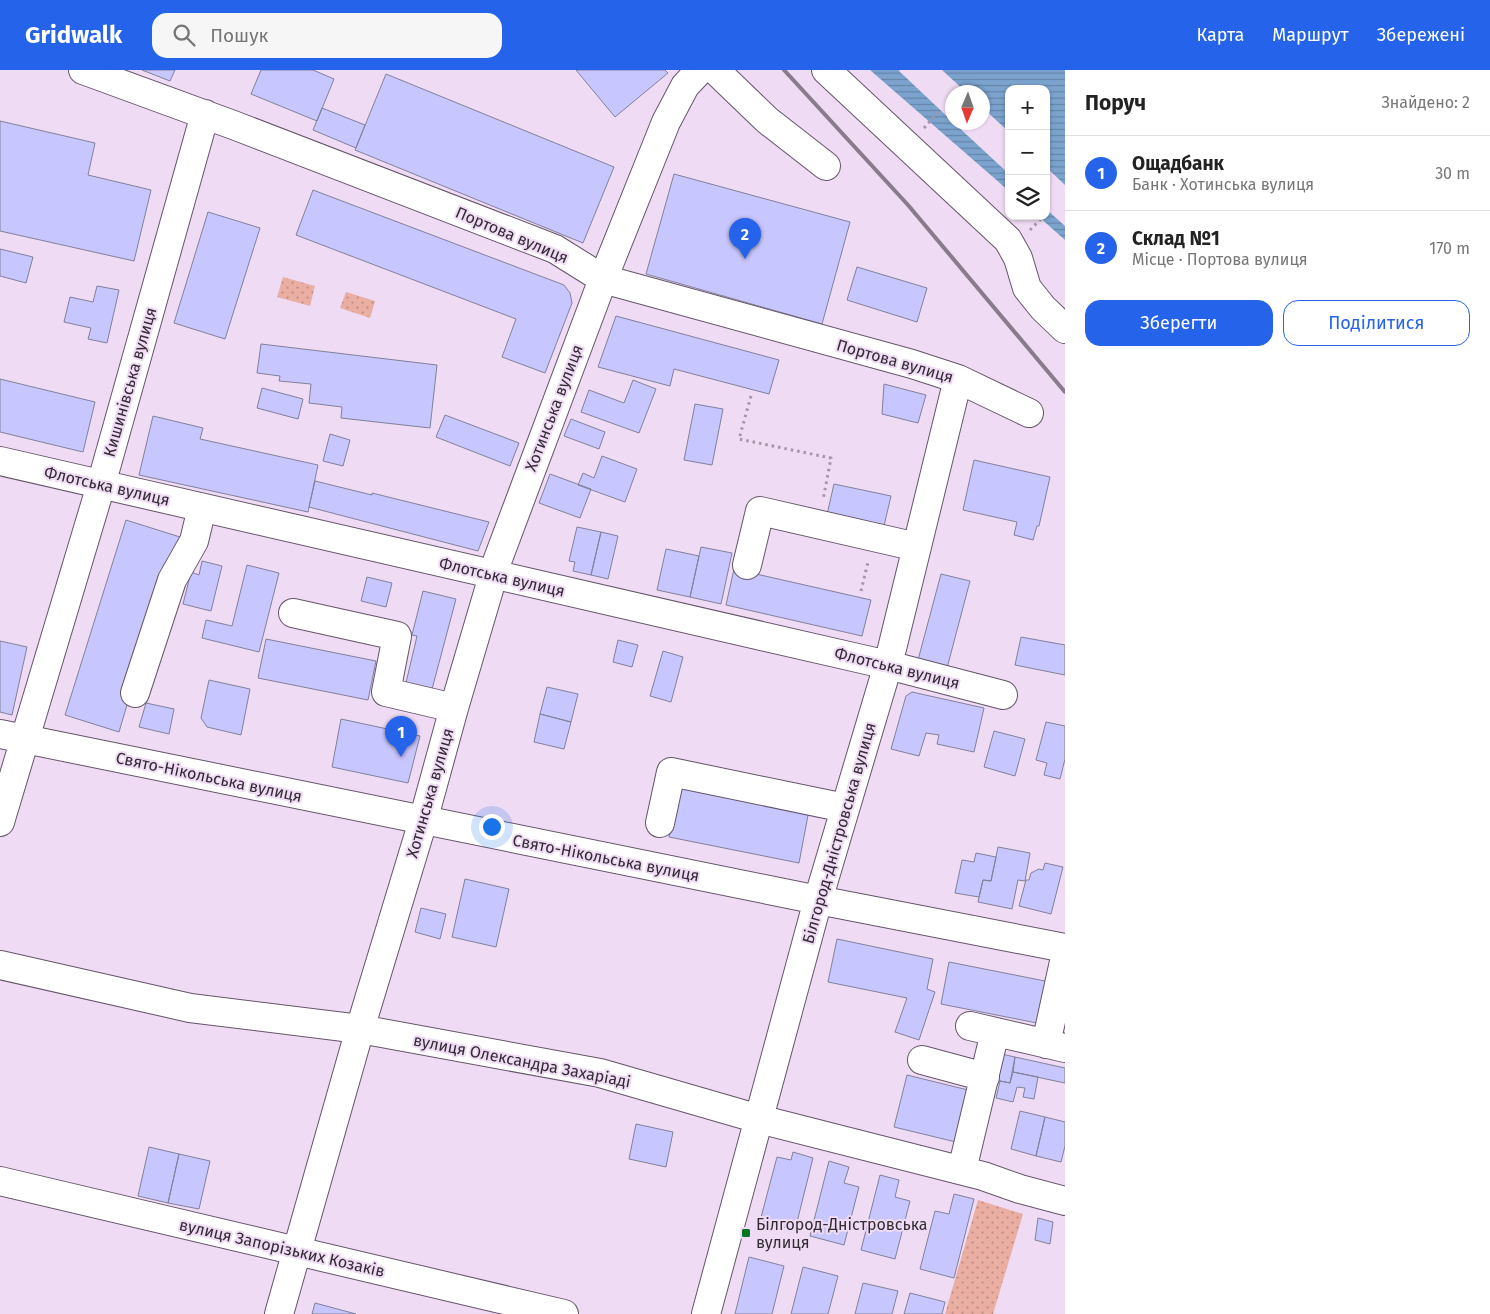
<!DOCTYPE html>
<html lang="uk">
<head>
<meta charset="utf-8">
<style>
	body { margin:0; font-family:"Fira Sans",sans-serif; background:#f6f6f6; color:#222 }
	.controls { position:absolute; right:15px; top:15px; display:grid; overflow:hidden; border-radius:10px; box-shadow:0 1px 4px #0004 }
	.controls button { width:45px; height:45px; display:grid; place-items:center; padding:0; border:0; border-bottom:1px solid #e0e0e0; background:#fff; color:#222; font:25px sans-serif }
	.compass { position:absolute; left:945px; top:15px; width:45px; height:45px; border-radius:50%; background:#fff; box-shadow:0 1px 4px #0004; rotate:182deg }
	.you { position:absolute; left:491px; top:756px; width:18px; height:18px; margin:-12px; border:4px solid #fff; border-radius:50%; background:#1a73e8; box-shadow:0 0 0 8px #1a73e833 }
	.badge { display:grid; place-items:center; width:32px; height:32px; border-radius:50%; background:#2563eb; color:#fff; font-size:16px; font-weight:700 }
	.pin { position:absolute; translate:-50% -41px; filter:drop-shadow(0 1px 2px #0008) }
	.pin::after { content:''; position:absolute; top:26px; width:18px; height:15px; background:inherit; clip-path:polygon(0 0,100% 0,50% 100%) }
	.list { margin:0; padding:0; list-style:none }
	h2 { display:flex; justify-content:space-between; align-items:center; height:65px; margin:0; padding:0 20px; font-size:21px }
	h2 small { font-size:16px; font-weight:400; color:#767676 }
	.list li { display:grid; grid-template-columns:32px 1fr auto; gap:15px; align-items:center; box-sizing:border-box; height:75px; padding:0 20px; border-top:1px solid #e0e0e0 }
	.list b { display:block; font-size:19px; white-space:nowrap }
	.list p { margin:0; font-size:16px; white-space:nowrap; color:#767676 }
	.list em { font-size:16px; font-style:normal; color:#767676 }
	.actions { display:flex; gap:10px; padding:15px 20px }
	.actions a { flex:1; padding:11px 0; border:1px solid #2563eb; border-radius:15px; text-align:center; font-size:18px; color:#2563eb }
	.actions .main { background:#2563eb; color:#fff }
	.icon { flex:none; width:28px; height:28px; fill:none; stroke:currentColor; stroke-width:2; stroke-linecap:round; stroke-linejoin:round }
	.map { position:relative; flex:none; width:1065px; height:1244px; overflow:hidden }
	header { display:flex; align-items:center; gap:30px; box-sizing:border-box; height:70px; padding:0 25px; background:#2563eb; color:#fff }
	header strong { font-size:24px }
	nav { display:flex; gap:28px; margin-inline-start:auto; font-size:18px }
	.search { width:350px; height:45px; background:#f6f6f6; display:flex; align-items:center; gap:12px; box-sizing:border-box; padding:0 18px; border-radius:15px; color:#767676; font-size:19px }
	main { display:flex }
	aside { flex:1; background:#fff }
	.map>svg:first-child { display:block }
	.grass { fill:url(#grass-dots) }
	.water { fill:url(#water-rules); fill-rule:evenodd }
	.pier { fill:#efdbf3 }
	.building { fill:#c8c6fe; stroke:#81819a }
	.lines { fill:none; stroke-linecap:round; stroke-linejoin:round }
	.minor-casing { stroke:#655569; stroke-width:30 }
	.major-casing { stroke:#655569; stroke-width:30 }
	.path { stroke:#a495a7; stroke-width:3; stroke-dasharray:2.5 4; stroke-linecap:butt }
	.minor { stroke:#fff; stroke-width:28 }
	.major { stroke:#fff; stroke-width:28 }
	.rail { stroke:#897b8b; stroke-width:4 }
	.poi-dot { fill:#037326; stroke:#efdbf3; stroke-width:2 }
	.labels { text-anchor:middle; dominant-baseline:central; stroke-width:4; stroke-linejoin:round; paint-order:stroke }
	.street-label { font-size:16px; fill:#332b34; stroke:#efdbf3 }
	.poi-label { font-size:16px; fill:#332b34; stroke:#efdbf3; text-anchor:start }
</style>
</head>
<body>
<header>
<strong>Gridwalk</strong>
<div class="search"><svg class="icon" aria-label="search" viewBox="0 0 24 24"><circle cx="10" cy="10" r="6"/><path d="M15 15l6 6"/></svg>Пошук</div>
<nav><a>Карта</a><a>Маршрут</a><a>Збережені</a></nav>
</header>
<main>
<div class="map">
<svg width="1065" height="1244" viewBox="0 0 1065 1244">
	<defs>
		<pattern id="grass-dots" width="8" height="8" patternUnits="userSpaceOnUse" patternTransform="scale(1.25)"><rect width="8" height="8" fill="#eaaea3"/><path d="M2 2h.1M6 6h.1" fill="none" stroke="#be8e86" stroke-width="1.8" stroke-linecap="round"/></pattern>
		<pattern id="water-rules" width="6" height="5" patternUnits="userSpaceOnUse" patternTransform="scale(1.25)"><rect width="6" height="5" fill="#7ba3ce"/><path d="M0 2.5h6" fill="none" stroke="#6585a8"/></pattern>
	</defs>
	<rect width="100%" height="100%" fill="#efdbf3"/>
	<path class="grass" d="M 283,207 L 315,216 L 310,236 L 277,227 Z
		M 346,222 L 375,231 L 370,248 L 340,238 Z
		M 978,1130 L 1023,1144 L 993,1244 L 945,1244 Z"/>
	<path class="water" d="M 870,0 L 1065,0 L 1065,170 L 1038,146 L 1046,146 L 1046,19 L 1009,19 L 1009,121 ZM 952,22 L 982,22 L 982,52 L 952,52 Z"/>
	<path class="pier" d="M 900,0 L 942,0 L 966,22 L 952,22 L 952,51 L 899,1 Z
		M 983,38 L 1009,62 L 1009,104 L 954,53 L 982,52 Z
		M 1046,97 L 1065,115 L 1065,156 L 1046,139 Z"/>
	<path class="building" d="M 142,0 L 175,0 L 170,11 Z
		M 261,0 L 313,0 L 334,9 L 317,51 L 251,24 Z
		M 576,0 L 665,0 L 668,3 L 615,47 Z
		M 386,4 L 614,97 L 583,173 L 355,80 Z
		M 322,38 L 365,55 L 356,78 L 313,60 Z
		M 0,51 L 95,73 L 88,105 L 151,120 L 134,191 L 0,161 Z
		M 674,104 L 850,152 L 822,254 L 646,204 Z
		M 313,120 L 564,215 L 570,223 L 572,233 L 545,303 L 502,287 L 516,249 L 296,165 Z
		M 208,142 L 260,158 L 225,269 L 174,253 Z
		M 0,179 L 33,187 L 26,213 L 0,206 Z
		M 857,197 L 927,218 L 917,252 L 847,230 Z
		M 97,216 L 119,220 L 107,273 L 88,269 L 91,258 L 64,252 L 70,227 L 93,232 Z
		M 616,246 L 779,290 L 769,324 L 674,299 L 670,316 L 598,297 Z
		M 261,274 L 437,295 L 430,358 L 341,348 L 342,337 L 309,333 L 311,314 L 279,311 L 280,306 L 257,303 Z
		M 0,309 L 95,332 L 83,382 L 0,362 Z
		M 633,310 L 656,319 L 639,363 L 581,342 L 589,320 L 624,333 Z
		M 884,314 L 926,325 L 918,353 L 882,344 Z
		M 262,318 L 303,329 L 298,349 L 257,338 Z
		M 695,334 L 723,339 L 712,395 L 684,390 Z
		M 445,345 L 519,373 L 510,396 L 436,367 Z
		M 153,346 L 203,358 L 200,369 L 318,395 L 308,442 L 139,405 Z
		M 571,349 L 605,362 L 599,379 L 564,366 Z
		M 330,364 L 350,370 L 343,396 L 323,391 Z
		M 602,386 L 637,399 L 625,432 L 578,415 L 583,403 L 594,408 Z
		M 974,390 L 1050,407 L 1039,456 L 1037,456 L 1033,470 L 1014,465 L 1017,452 L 963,440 Z
		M 550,404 L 591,419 L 580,448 L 539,433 Z
		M 315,411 L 372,425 L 372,423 L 489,452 L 478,481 L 309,437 Z
		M 834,414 L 891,426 L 883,460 L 826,449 Z
		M 126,450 L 180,467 L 170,496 L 164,494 L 122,626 L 129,628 L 119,662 L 65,645 Z
		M 577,457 L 601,462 L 591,505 L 573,501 L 575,492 L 569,491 Z
		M 601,462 L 618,466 L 608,509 L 591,505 Z
		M 701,477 L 732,483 L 721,534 L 690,527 Z
		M 666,479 L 699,486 L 690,527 L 657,520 Z
		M 202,491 L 222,496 L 211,541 L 183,534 L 191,502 L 199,505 Z
		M 247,495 L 279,503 L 259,582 L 202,568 L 206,550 L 232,556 Z
		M 734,499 L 871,530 L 862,566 L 726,535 Z
		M 941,504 L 970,511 L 947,598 L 918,590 Z
		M 367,507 L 392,513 L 386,537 L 361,531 Z
		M 423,521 L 456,529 L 431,623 L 405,617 L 417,566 L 412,565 Z
		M 1021,567 L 1065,575 L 1065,605 L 1015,595 Z
		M 266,569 L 376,591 L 368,630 L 258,608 Z
		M 618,570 L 638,575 L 632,597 L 613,592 Z
		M 0,571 L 27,577 L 12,645 L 0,642 Z
		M 663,581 L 683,587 L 671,632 L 650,626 Z
		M 209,610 L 250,619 L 241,665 L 207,657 L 201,648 Z
		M 547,617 L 578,624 L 571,652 L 540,644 Z
		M 912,622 L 984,638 L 974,682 L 937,674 L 939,665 L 926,663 L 919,686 L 891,679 L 906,626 Z
		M 146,633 L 174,639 L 169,664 L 139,657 Z
		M 540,644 L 571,652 L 564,679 L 534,672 Z
		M 341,649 L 420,666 L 408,713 L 332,697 Z
		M 1046,652 L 1065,656 L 1065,689 L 1060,709 L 1044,705 L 1047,693 L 1036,690 Z
		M 994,661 L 1025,669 L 1015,706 L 984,697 Z
		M 680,714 L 809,740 L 799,793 L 669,767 Z
		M 998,777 L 1030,783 L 1025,811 L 1018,810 L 1012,839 L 978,832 L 983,810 L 991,811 Z
		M 976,783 L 996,787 L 991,811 L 983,810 L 979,827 L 955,823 L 962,790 L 974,792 Z
		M 1045,793 L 1063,797 L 1051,844 L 1019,836 L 1026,810 L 1029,810 L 1031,803 L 1039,799 L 1043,800 Z
		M 465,809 L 509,819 L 496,877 L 452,867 Z
		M 421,838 L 446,844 L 440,869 L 415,862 Z
		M 837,869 L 933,889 L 927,919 L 935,922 L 919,970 L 895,962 L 907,928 L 828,912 Z
		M 949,892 L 1050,912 L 1042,954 L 941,934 Z
		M 997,983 L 1015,987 L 1010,1013 L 991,1009 Z
		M 1015,987 L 1065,998 L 1065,1013 L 1013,1002 Z
		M 1013,1002 L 1038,1007 L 1034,1029 L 1023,1027 L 1025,1018 L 1017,1017 L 1013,1032 L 996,1028 L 1000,1011 L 1010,1013 Z
		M 907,1005 L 972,1021 L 960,1073 L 894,1057 Z
		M 1020,1041 L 1045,1047 L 1036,1086 L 1011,1079 Z
		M 1045,1047 L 1065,1052 L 1065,1076 L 1061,1092 L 1036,1086 Z
		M 636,1054 L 673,1062 L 666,1097 L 629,1089 Z
		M 149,1077 L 179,1084 L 168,1133 L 138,1126 Z
		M 793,1082 L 813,1088 L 795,1160 L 760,1151 L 777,1087 L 791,1090 Z
		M 179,1084 L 210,1091 L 199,1139 L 168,1133 Z
		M 829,1091 L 849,1097 L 844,1113 L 859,1117 L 844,1175 L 810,1166 Z
		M 880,1105 L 899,1110 L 895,1127 L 910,1131 L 895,1189 L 861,1180 Z
		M 954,1124 L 974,1129 L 954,1208 L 920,1199 L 935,1141 L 949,1144 Z
		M 1038,1148 L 1053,1152 L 1050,1174 L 1035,1170 Z
		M 749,1187 L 784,1196 L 772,1244 L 735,1244 Z
		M 803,1197 L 838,1206 L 828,1244 L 791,1244 Z
		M 863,1213 L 898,1221 L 892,1244 L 855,1244 Z
		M 910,1223 L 945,1232 L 942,1244 L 904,1244 Z
		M 315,1233 L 356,1244 L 312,1244 Z"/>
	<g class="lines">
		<g class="minor-casing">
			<path id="minor" d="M 83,0 L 236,56 L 555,179 L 603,209 L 912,294 L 958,309 L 1029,343
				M 715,0 L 767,50 L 826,96
				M 826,0 L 1008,170 L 1018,188 L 1027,218 L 1043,238 L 1065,259
				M 958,309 L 888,595 L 818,830 L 1065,878
				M 0,391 L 888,595 L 1003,625
				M 747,495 L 760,441 L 917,477
				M 293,543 L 397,566 L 386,622 L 454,638
				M 135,623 L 172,510 L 194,471 L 202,438
				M 0,752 L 101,415 L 205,44
				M 660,753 L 671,702 L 845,738
				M 0,895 L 190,938 L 360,959 L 600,1003 L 759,1049 L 983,1106 L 1020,1119 L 1065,1131
				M 970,956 L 1065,978
				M 1046,974 L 1065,887
				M 922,990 L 985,1007
				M 962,1100 L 995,962
				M 279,1244 L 360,959 L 423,751 L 454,638 L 498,489 L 603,209 L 666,52 L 685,16 L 700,0"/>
		</g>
		<g class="major-casing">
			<path id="major" d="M 0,664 L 818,830 L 706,1244
				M 0,1111 L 564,1244"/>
		</g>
		<path class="path" d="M 924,58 L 940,40
			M 1046,144 L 1049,141
			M 1030,160 L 1044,146
			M 751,326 L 739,369 L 831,388 L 823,430
			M 861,521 L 868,492"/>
		<use href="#minor" class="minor"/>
		<use href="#major" class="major"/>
		<path class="rail" d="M 784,0 L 908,135 L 1065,322"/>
	</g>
	<rect class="poi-dot" x="741" y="1158" width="10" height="10" rx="2.5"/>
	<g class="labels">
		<g class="street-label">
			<text transform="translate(512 165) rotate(23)">Портова вулиця</text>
			<text transform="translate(895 291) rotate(16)">Портова вулиця</text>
			<text transform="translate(130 312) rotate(-74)">Кишинівська вулиця</text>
			<text transform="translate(554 338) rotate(-69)">Хотинська вулиця</text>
			<text transform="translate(107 416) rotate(13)">Флотська вулиця</text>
			<text transform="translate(502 507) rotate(13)">Флотська вулиця</text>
			<text transform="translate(897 598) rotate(14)">Флотська вулиця</text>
			<text transform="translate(209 707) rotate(12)">Свято-Нікольська вулиця</text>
			<text transform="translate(430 723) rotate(-74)">Хотинська вулиця</text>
			<text transform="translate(839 763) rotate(-74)">Білгород-Дністровська вулиця</text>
			<text transform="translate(606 788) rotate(11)">Свято-Нікольська вулиця</text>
			<text transform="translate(522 991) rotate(11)">вулиця Олександра Захаріаді</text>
			<text transform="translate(282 1178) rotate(13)">вулиця Запорізьких Козаків</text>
		</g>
		<g class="poi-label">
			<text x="756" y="1154">Білгород-Дністровська<tspan x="756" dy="18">вулиця</tspan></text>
		</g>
	</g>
</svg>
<div class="controls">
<button>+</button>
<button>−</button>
<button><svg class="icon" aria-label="layers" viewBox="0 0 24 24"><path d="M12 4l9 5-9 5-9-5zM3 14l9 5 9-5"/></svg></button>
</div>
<svg class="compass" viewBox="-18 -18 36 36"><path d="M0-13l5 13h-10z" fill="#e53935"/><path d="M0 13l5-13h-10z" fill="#767676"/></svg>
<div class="you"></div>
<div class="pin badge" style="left:401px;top:687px">1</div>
<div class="pin badge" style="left:745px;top:189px">2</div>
</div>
<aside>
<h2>Поруч<small>Знайдено: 2</small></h2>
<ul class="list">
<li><span class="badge">1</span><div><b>Ощадбанк</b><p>Банк · Хотинська вулиця</p></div><em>30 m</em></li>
<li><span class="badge">2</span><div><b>Склад №1</b><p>Місце · Портова вулиця</p></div><em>170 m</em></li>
</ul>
<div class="actions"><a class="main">Зберегти</a><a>Поділитися</a></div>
</aside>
</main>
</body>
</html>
